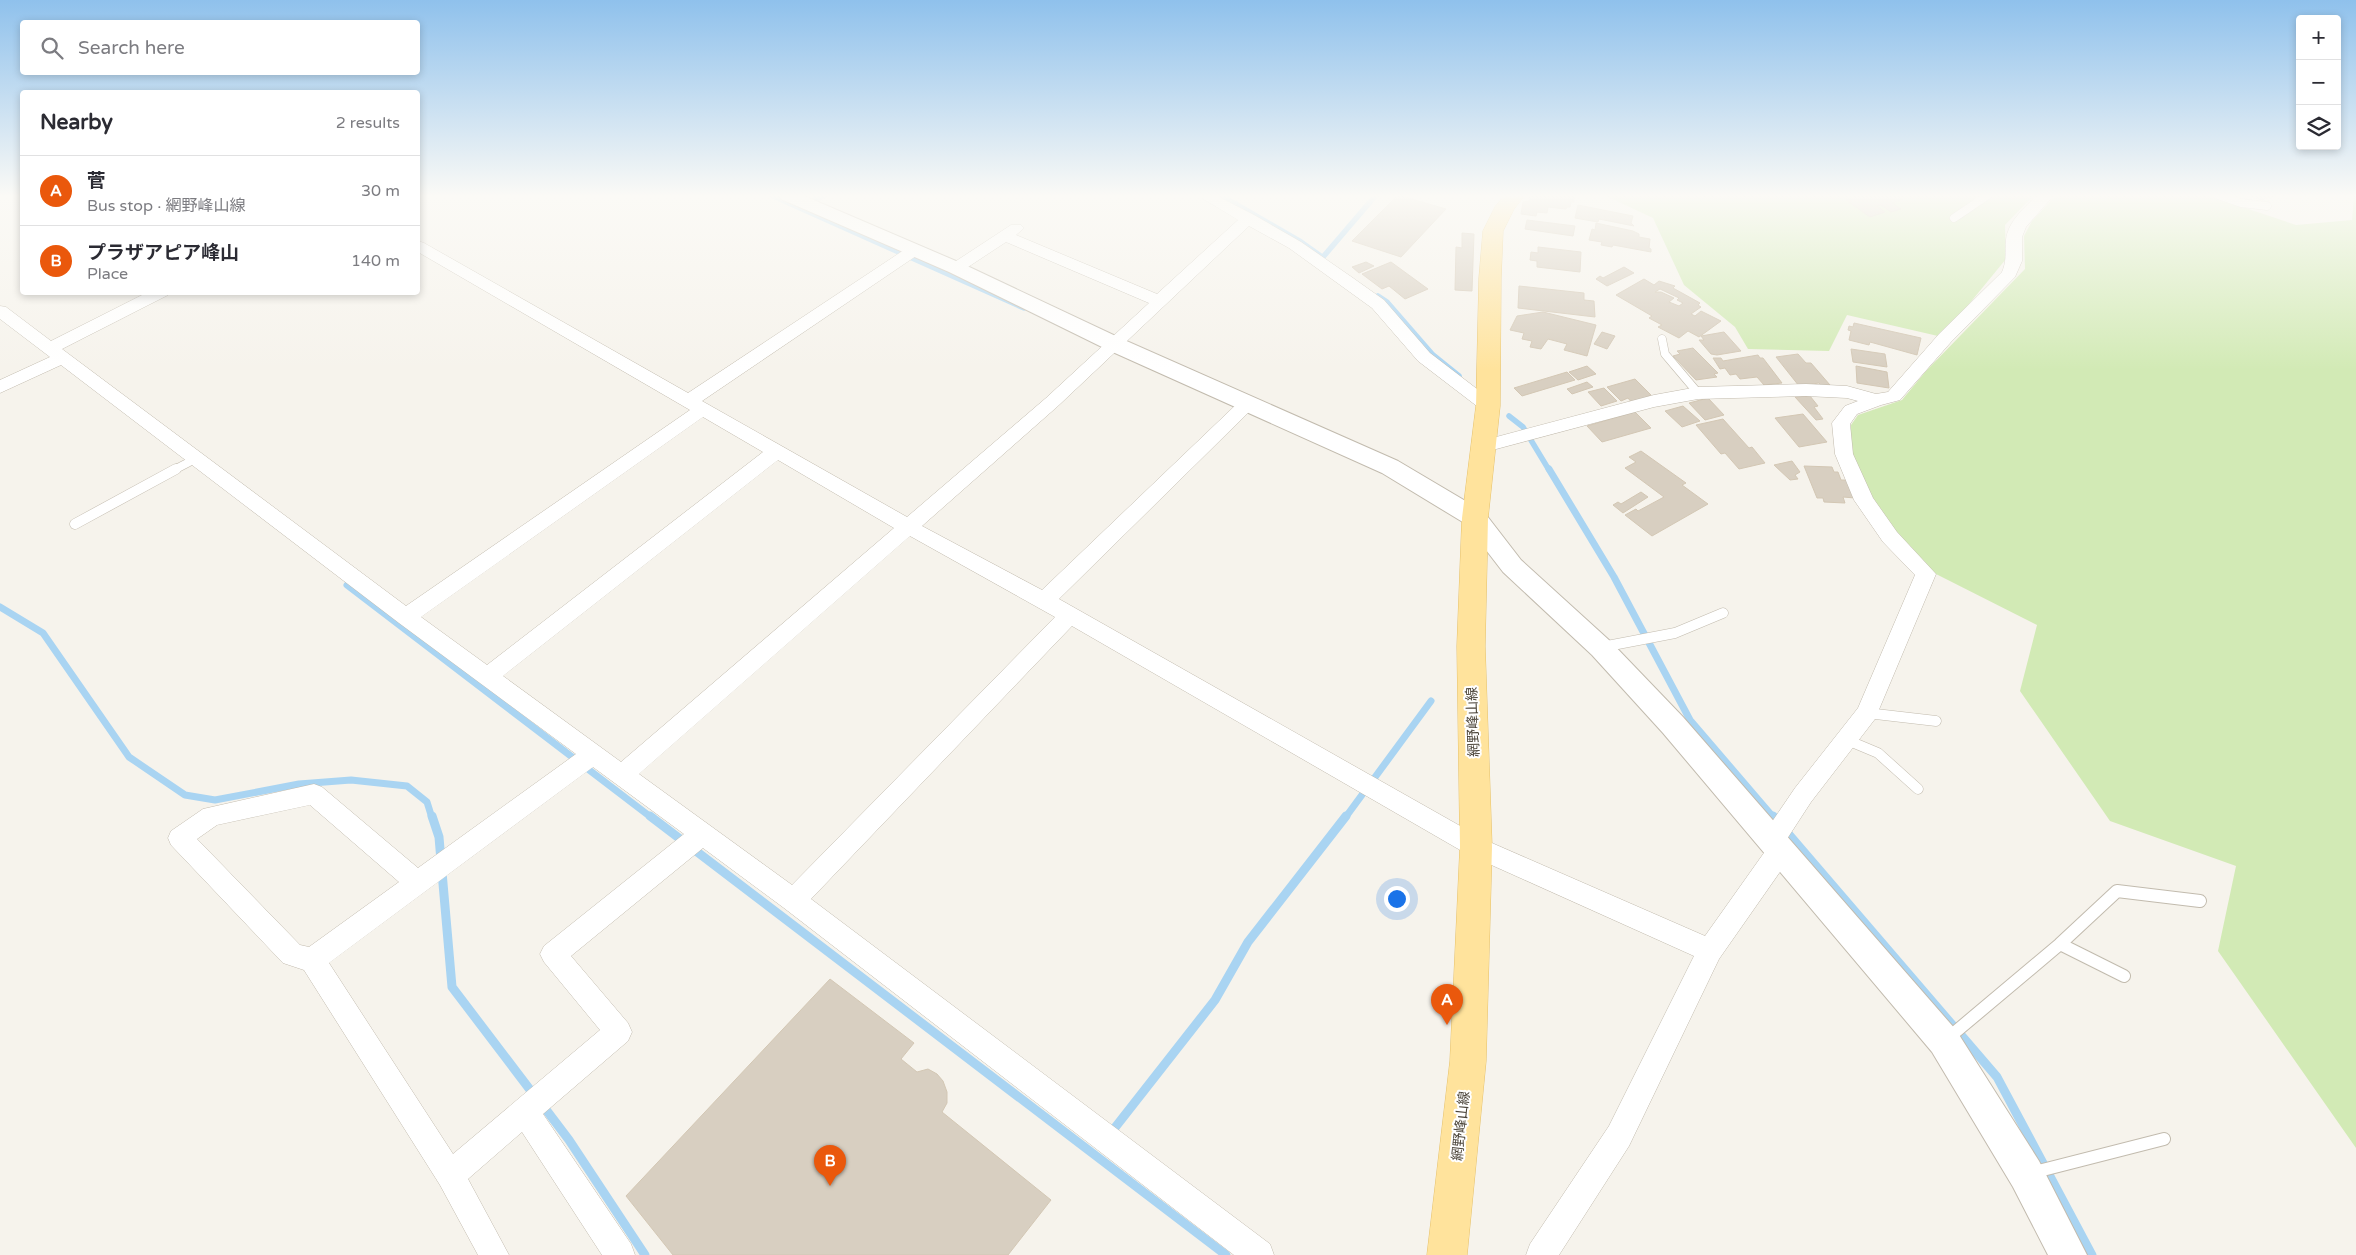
<!DOCTYPE html>
<html lang="en">
<head>
<meta charset="utf-8">
<style>
	body { margin:0; font-family:"Varela Round","Noto Sans JP",sans-serif; background:#f7f7f7; color:#2b2b33 }
	.controls { position:absolute; right:15px; top:15px; display:grid; overflow:hidden; border-radius:5px; box-shadow:0 2px 8px #0003 }
	.controls button { width:45px; height:45px; display:grid; place-items:center; padding:0; border:0; border-bottom:1px solid #e1e1e2; background:#fff; color:#2b2b33; font:25px sans-serif }
	.you { position:absolute; left:1396px; top:898px; width:18px; height:18px; margin:-12px; border:4px solid #fff; border-radius:50%; background:#1a73e8; box-shadow:0 0 0 8px #1a73e833 }
	.badge { display:grid; place-items:center; width:32px; height:32px; border-radius:50%; background:#ea580c; color:#fff; font-size:16px; font-weight:700 }
	.pin { position:absolute; translate:-50% -41px; filter:drop-shadow(0 1px 2px #0008) }
	.pin::after { content:''; position:absolute; top:26px; width:18px; height:15px; background:inherit; clip-path:polygon(0 0,100% 0,50% 100%) }
	.list { margin:0; padding:0; list-style:none }
	h2 { display:flex; justify-content:space-between; align-items:center; height:65px; margin:0; padding:0 20px; font-size:21px }
	h2 small { font-size:16px; font-weight:400; color:#7c7c81 }
	.list li { display:grid; grid-template-columns:32px 1fr auto; gap:15px; align-items:center; box-sizing:border-box; height:70px; padding:0 20px; border-top:1px solid #e1e1e2 }
	.list b { display:block; font-size:19px; white-space:nowrap }
	.list p { margin:0; font-size:16px; white-space:nowrap; color:#7c7c81 }
	.list em { font-size:16px; font-style:normal; color:#7c7c81 }
	.icon { flex:none; width:28px; height:28px; fill:none; stroke:currentColor; stroke-width:2; stroke-linecap:round; stroke-linejoin:round }
	.map { position:relative; flex:none; width:2356px; height:1255px; overflow:hidden }
	.search { position:absolute; background:#fff; box-shadow:0 2px 8px #0003; left:20px; top:20px; width:400px; height:55px; display:flex; align-items:center; gap:12px; box-sizing:border-box; padding:0 18px; border-radius:5px; color:#7c7c81; font-size:19px }
	.panel { position:absolute; background:#fff; box-shadow:0 2px 8px #0003; left:20px; top:90px; width:400px; height:205px; border-radius:5px }
	.map>svg:first-child { display:block }
	.green { fill:#d2eab5 }
	.lines { fill:none; stroke-linecap:round; stroke-linejoin:round }
	.stream-far2 { stroke:#a9d4f2; stroke-width:5.5 }
	.stream-far1 { stroke:#a9d4f2; stroke-width:7 }
	.stream { stroke:#a9d4f2; stroke-width:9 }
	.building { fill:#d8cfc1; stroke:#d3c7b4; fill-rule:evenodd }
	.service-far2-casing { stroke:#c2bbae; stroke-width:9 }
	.service-far1-casing { stroke:#c2bbae; stroke-width:11 }
	.service-casing { stroke:#c2bbae; stroke-width:14 }
	.minor-casing { stroke:#c2bbae; stroke-width:1 }
	.tertiary-casing { stroke:#c2bbae; stroke-width:2 }
	.primary-casing { stroke:#e6c16a; stroke-width:1 }
	.service-far2 { stroke:#fff; stroke-width:8 }
	.service-far1 { stroke:#fff; stroke-width:10 }
	.service { stroke:#fff; stroke-width:12 }
	.minor { fill:#fff; fill-rule:evenodd }
	.tertiary { fill:#fff; fill-rule:evenodd }
	.primary { fill:#ffe39c; fill-rule:evenodd }
	.labels { text-anchor:middle; dominant-baseline:central; stroke-width:4; stroke-linejoin:round; paint-order:stroke }
	.street-label { font-size:14px; fill:#4b4439; stroke:#fff }
</style>
</head>
<body>
<div class="map">
<svg width="2356" height="1255" viewBox="0 0 2356 1255">
	<rect width="100%" height="100%" fill="#f6f3ec"/>
	<path class="green" d="M 1604,195 L 2034,195 L 2005,225 L 2006,259 L 1960,315 L 1938,336 L 1847,315 L 1829,351 L 1748,349 L 1735,327 L 1684,285 L 1653,218 Z
		M 2056,195 L 2207,195 L 2296,225 L 2352,220 L 2354,196 L 2352,195 L 2356,195 L 2356,1148 L 2218,951 L 2236,866 L 2110,821 L 2020,691 L 2037,625 L 1936,574 L 1896,536 L 1870,501 L 1851,455 L 1851,425 L 1858,415 L 1902,400 L 1926,371 L 2025,269 L 2024,236 L 2032,221 Z"/>
	<g class="lines">
		<path class="stream-far2" d="M 771,195 L 1024,308
			M 1220,195 L 1301,242 L 1322,257
			M 805,204 L 825,195
			M 1323,257 L 1376,195
			M 1378,296 L 1387,302 L 1433,355 L 1459,376
			M 1509,416 L 1523,427 L 1549,470"/>
		<path class="stream-far1" d="M 1549,469 L 1614,577 L 1690,720 L 1774,818
			M 347,585 L 652,818
			M 0,607 L 43,633 L 129,757 L 185,795 L 215,800 L 299,784 L 351,780 L 407,786 L 427,802 L 432,818
			M 1345,818 L 1431,701"/>
		<path class="stream" d="M 432,816 L 439,837 L 441,861
			M 650,816 L 1226,1255
			M 1773,816 L 1997,1077 L 2092,1255
			M 442,872 L 452,987 L 534,1095
			M 541,1103 L 569,1140 L 645,1255
			M 1110,1134 L 1215,1000 L 1248,942 L 1346,816"/>
	</g>
	<path class="building" d="M 1398,195 L 1446,209 L 1401,257 L 1352,241 Z
		M 1530,195 L 1574,195 L 1574,202 L 1571,202 L 1570,207 L 1567,207 L 1566,209 L 1548,207 L 1547,213 L 1537,212 L 1536,216 L 1521,214 L 1523,202 L 1529,201 Z
		M 1862,195 L 1870,195 L 1874,197 L 1896,195 L 1903,199 L 1892,203 L 1901,209 L 1891,212 L 1881,205 L 1877,206 L 1885,212 L 1870,217 L 1846,200 Z
		M 2251,195 L 2276,195 L 2261,200 Z
		M 1578,205 L 1633,216 L 1631,223 L 1634,226 L 1599,219 L 1598,222 L 1575,218 Z
		M 1527,220 L 1575,226 L 1573,236 L 1525,229 Z
		M 1596,223 L 1633,231 L 1639,234 L 1639,237 L 1650,239 L 1649,248 L 1651,249 L 1651,252 L 1613,245 L 1612,247 L 1601,245 L 1602,242 L 1589,240 L 1592,229 L 1595,230 Z
		M 1462,233 L 1474,234 L 1472,291 L 1455,290 L 1456,247 L 1462,248 Z
		M 1538,247 L 1581,252 L 1580,272 L 1537,267 L 1537,261 L 1530,260 L 1531,252 L 1538,253 Z
		M 1366,262 L 1374,266 L 1359,273 L 1352,267 Z
		M 1391,262 L 1428,289 L 1405,299 L 1389,286 L 1382,289 L 1362,274 Z
		M 1624,267 L 1634,273 L 1607,286 L 1596,279 L 1600,276 L 1603,278 Z
		M 1644,279 L 1654,285 L 1659,281 L 1675,286 L 1673,288 L 1700,303 L 1698,305 L 1701,307 L 1691,314 L 1695,316 L 1701,311 L 1721,321 L 1699,337 L 1688,331 L 1679,338 L 1658,327 L 1662,325 L 1649,318 L 1652,316 L 1616,295 ZM 1660,289 L 1679,298 L 1677,300 L 1683,303 L 1679,306 L 1669,302 L 1674,298 L 1661,292 L 1655,292 Z
		M 1519,286 L 1584,293 L 1584,300 L 1594,301 L 1595,317 L 1518,308 Z
		M 1543,312 L 1596,325 L 1587,356 L 1564,350 L 1567,344 L 1548,339 L 1541,349 L 1530,347 L 1532,341 L 1522,339 L 1524,333 L 1510,330 L 1517,316 Z
		M 1854,323 L 1921,338 L 1917,355 L 1870,342 L 1869,345 L 1849,340 L 1851,331 L 1848,330 L 1849,326 L 1853,327 Z
		M 1602,332 L 1615,336 L 1607,349 L 1594,344 Z
		M 1724,332 L 1741,351 L 1717,355 L 1711,354 L 1699,340 L 1704,340 L 1701,336 Z
		M 1693,348 L 1718,373 L 1714,374 L 1717,377 L 1696,380 L 1673,356 L 1680,354 L 1677,351 Z
		M 1851,349 L 1885,354 L 1887,367 L 1853,362 Z
		M 1798,354 L 1806,363 L 1811,363 L 1830,385 L 1822,386 L 1819,383 L 1799,386 L 1776,357 Z
		M 1758,355 L 1760,358 L 1763,358 L 1782,383 L 1764,385 L 1757,377 L 1740,379 L 1736,374 L 1730,375 L 1725,368 L 1720,369 L 1713,358 L 1721,358 L 1723,361 Z
		M 1587,366 L 1596,374 L 1578,380 L 1569,372 Z
		M 1856,366 L 1887,372 L 1889,388 L 1857,383 Z
		M 1567,372 L 1575,380 L 1522,396 L 1514,388 Z
		M 1635,379 L 1651,395 L 1632,403 L 1628,398 L 1621,401 L 1607,387 Z
		M 1587,382 L 1593,387 L 1572,394 L 1567,389 Z
		M 1604,388 L 1617,401 L 1601,406 L 1588,392 Z
		M 1810,396 L 1818,406 L 1814,407 L 1823,419 L 1816,420 L 1795,397 Z
		M 1708,398 L 1724,415 L 1705,420 L 1689,403 Z
		M 1683,406 L 1700,421 L 1682,427 L 1665,411 Z
		M 1635,412 L 1651,428 L 1602,442 L 1587,426 Z
		M 1803,414 L 1827,442 L 1799,447 L 1775,418 Z
		M 1723,419 L 1749,448 L 1752,447 L 1765,463 L 1739,469 L 1725,453 L 1721,454 L 1696,425 Z
		M 1641,451 L 1686,483 L 1682,485 L 1708,504 L 1652,536 L 1625,515 L 1636,509 L 1638,511 L 1664,497 L 1625,468 L 1636,462 L 1629,457 Z
		M 1792,461 L 1800,472 L 1795,475 L 1798,479 L 1790,480 L 1774,465 Z
		M 1804,466 L 1832,467 L 1834,472 L 1838,472 L 1841,480 L 1847,480 L 1855,498 L 1843,497 L 1845,503 L 1824,502 L 1823,498 L 1817,498 Z
		M 1641,492 L 1648,497 L 1623,513 L 1613,505 L 1618,502 L 1621,504 Z
		M 830,979 L 914,1043 L 901,1059 L 917,1072 L 928,1069 L 937,1074 L 943,1081 L 947,1092 L 947,1103 L 942,1112 L 1051,1200 L 1008,1255 L 673,1255 L 626,1196 Z"/>
	<g class="lines">
		<g class="service-far2-casing">
			<path id="service-far2" d="M 2218,195 L 2241,203 L 2267,206
				M 1954,218 L 1988,195
				M 1662,339 L 1665,354 L 1698,393
				M 174,470 L 195,459"/>
		</g>
		<g class="service-far1-casing">
			<path id="service-far1" d="M 75,524 L 176,469
				M 1602,647 L 1675,633 L 1723,613
				M 1867,713 L 1936,721
				M 1847,740 L 1878,753 L 1918,789"/>
		</g>
		<g class="service-casing">
			<path id="service" d="M 2060,944 L 2124,976
				M 1947,1039 L 2060,944 L 2117,891 L 2200,901
				M 2031,1173 L 2164,1139"/>
		</g>
		<g class="minor-casing">
			<path id="minor" d="M 1197,195 L 1215,195 L 1254,215 L 1301,242 L 1353,278 L 1384,300 L 1430,353 L 1494,402 L 1497,406 L 1494,410 L 1488,412 L 1482,410 L 1418,361 L 1372,308 L 1289,248 L 1249,226 L 1058,406 L 922,526 L 1042,590 L 1242,399 L 1248,397 L 1254,399 L 1257,403 L 1254,407 L 1059,599 L 1485,840 L 1705,936 L 1766,850 L 1763,849 L 1760,842 L 1763,835 L 1795,788 L 1858,708 L 1915,575 L 1883,542 L 1854,500 L 1835,454 L 1832,423 L 1845,406 L 1858,401 L 1847,398 L 1806,396 L 1698,399 L 1654,407 L 1485,452 L 1478,450 L 1476,446 L 1478,442 L 1485,440 L 1654,395 L 1698,387 L 1806,384 L 1847,386 L 1876,394 L 1888,392 L 1939,334 L 2002,272 C 2007,261 2005,252 2006,240 C 2008,221 2025,207 2038,195 L 2054,195 L 2026,227 L 2022,237 L 2022,261 L 2015,277 L 1951,342 L 1900,400 L 1881,405 L 1857,414 L 1850,424 L 1853,454 L 1873,498 L 1897,532 L 1936,574 L 1875,719 L 1811,802 L 1785,842 L 1789,843 L 1792,851 L 1789,859 L 1719,959 L 1629,1146 L 1559,1255 L 1526,1255 L 1530,1244 L 1609,1126 L 1694,956 L 1467,854 L 1072,626 L 811,899 L 1270,1244 L 1274,1255 L 1234,1255 L 784,908 L 703,848 L 571,956 L 628,1023 L 632,1032 L 628,1041 L 543,1114 L 631,1244 L 635,1255 L 602,1255 L 522,1132 L 468,1179 L 509,1255 L 478,1255 L 440,1185 L 304,970 L 283,963 L 171,845 L 168,838 L 171,831 L 203,809 L 314,784 L 322,787 L 418,868 L 576,754 L 399,623 L 61,365 L 0,393 L 0,380 L 50,357 L 0,319 L 0,306 L 6,307 L 51,341 L 148,292 L 170,292 L 168,295 L 62,349 L 406,606 L 690,410 L 418,252 L 418,241 L 424,243 L 688,393 L 907,248 L 919,248 L 921,251 L 919,254 L 702,401 L 907,517 L 1046,398 L 1149,303 L 1006,242 L 962,271 L 950,271 L 948,268 L 950,265 L 1011,225 L 1021,225 L 1024,228 L 1016,235 L 1157,294 L 1238,220 ZM 703,417 L 763,452 L 487,665 L 421,617 ZM 778,460 L 894,528 L 621,762 L 503,676 ZM 910,536 L 1055,617 L 792,885 L 639,774 ZM 593,767 L 684,834 L 544,946 L 540,954 L 544,962 L 600,1030 L 453,1154 L 329,963 ZM 310,805 L 399,882 L 309,947 L 300,945 L 197,839 L 217,825 Z"/>
		</g>
		<g class="tertiary-casing">
			<path id="tertiary" d="M 779,195 L 802,195 L 963,264 L 1122,339 L 1398,461 L 1484,512 L 1521,560 L 1610,641 L 1683,717 L 1956,1030 L 2039,1161 L 2087,1255 L 2048,1255 L 2013,1187 L 1932,1052 L 1663,733 L 1592,655 L 1503,572 L 1466,524 L 1382,473 L 1106,349 L 949,272 L 781,199 Z"/>
		</g>
		<g class="primary-casing">
			<path id="primary" d="M 1505,195 L 1525,195 L 1514,209 L 1503,231 L 1501,278 L 1500,406 L 1488,518 L 1485,646 L 1492,847 L 1486,1061 L 1467,1255 L 1427,1255 L 1450,1061 L 1460,847 L 1457,646 L 1462,518 L 1476,406 L 1479,278 L 1483,231 L 1495,207 Z"/>
		</g>
		<use href="#service-far2" class="service-far2"/>
		<use href="#service-far1" class="service-far1"/>
		<use href="#service" class="service"/>
		<use href="#minor" class="minor"/>
		<use href="#tertiary" class="tertiary"/>
		<use href="#primary" class="primary"/>
	</g>
	<linearGradient id="sky" x2="0" y2="1"><stop stop-color="#8fc1ec"/><stop offset="0.53" stop-color="#fbfaf6"/><stop offset="1" stop-color="#fbfaf6" stop-opacity="0"/></linearGradient>
	<rect width="2356" height="370" fill="url(#sky)"/>
	<g class="labels">
		<g class="street-label">
			<text transform="translate(1473 722) rotate(-92)">網野峰山線</text>
			<text transform="translate(1461 1126) rotate(-84)">網野峰山線</text>
		</g>
	</g>
</svg>
<div class="controls">
<button>+</button>
<button>−</button>
<button><svg class="icon" aria-label="layers" viewBox="0 0 24 24"><path d="M12 4l9 5-9 5-9-5zM3 14l9 5 9-5"/></svg></button>
</div>
<div class="you"></div>
<div class="pin badge" style="left:1447px;top:1025px">A</div>
<div class="pin badge" style="left:830px;top:1186px">B</div>
<div class="search"><svg class="icon" aria-label="search" viewBox="0 0 24 24"><circle cx="10" cy="10" r="6"/><path d="M15 15l6 6"/></svg>Search here</div>
<section class="panel">
<h2>Nearby<small>2 results</small></h2>
<ul class="list">
<li><span class="badge">A</span><div><b>菅</b><p>Bus stop · 網野峰山線</p></div><em>30 m</em></li>
<li><span class="badge">B</span><div><b>プラザアピア峰山</b><p>Place</p></div><em>140 m</em></li>
</ul>
</section>
</div>
</body>
</html>
